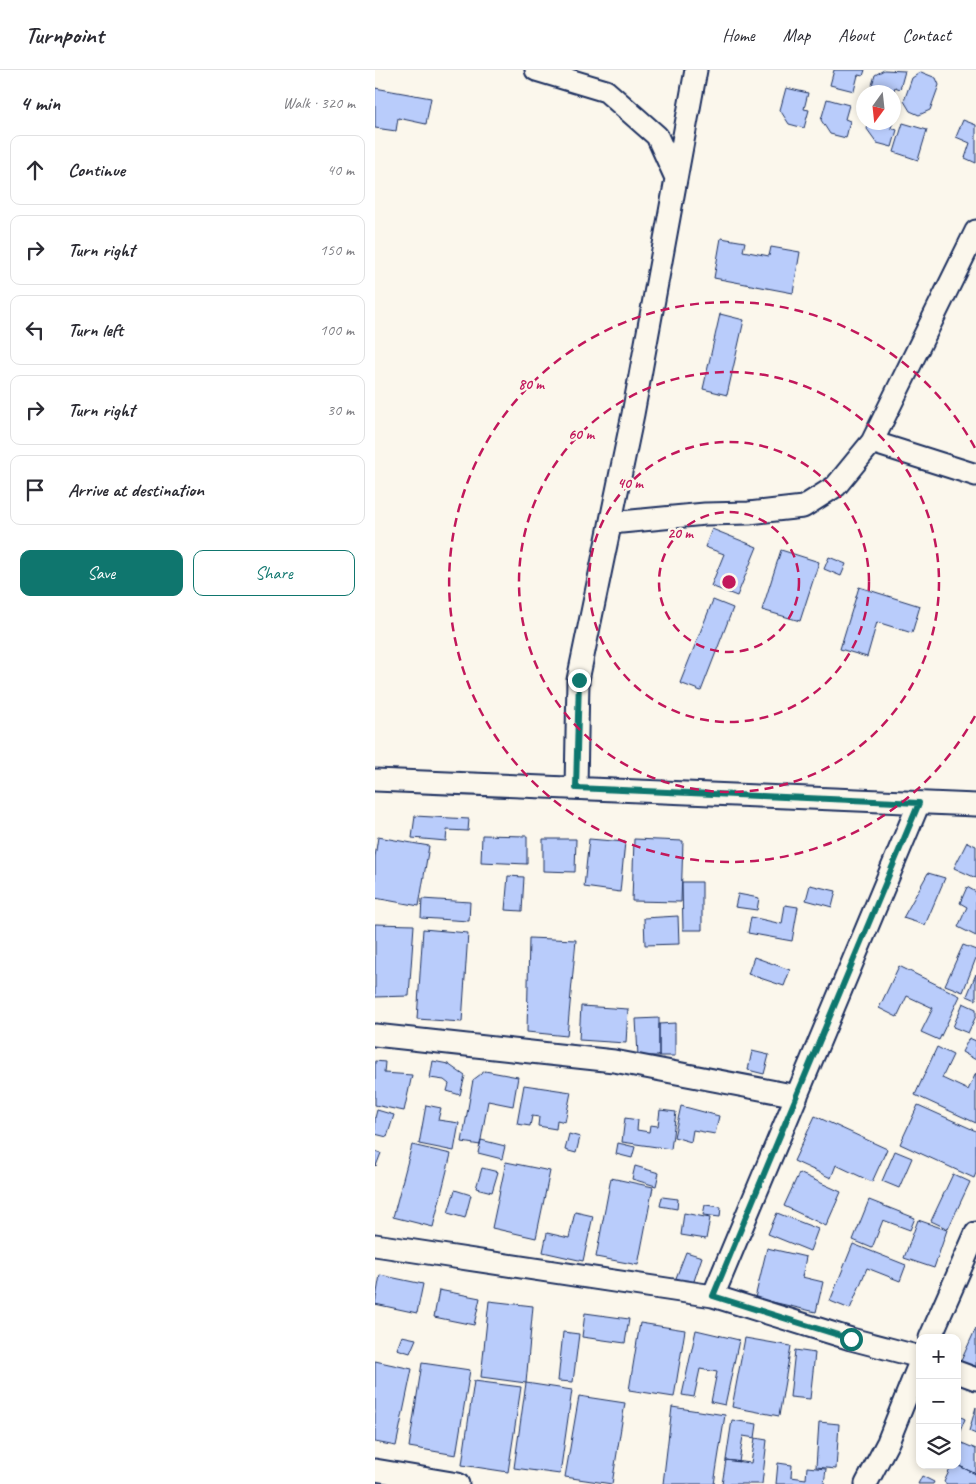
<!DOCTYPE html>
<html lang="en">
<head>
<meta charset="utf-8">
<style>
	body { margin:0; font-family:Caveat,sans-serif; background:#f2f2f3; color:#2b2b33 }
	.controls { position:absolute; right:15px; bottom:15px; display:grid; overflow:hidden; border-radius:10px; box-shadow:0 2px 8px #0003 }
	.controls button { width:45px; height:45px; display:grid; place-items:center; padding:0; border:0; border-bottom:1px solid #e1e1e2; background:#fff; color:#2b2b33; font:25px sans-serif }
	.compass { position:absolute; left:481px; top:15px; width:45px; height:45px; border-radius:50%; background:#fff; box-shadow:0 2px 8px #0003; rotate:195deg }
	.stop { position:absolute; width:15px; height:15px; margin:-11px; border:4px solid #0f766e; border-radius:50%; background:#fff }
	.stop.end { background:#0f766e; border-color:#fff; box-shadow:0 1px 5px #0008 }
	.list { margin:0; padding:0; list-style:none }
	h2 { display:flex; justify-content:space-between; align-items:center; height:65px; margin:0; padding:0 20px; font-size:21px }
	h2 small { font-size:16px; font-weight:400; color:#7c7c81 }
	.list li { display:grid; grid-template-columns:32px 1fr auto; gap:15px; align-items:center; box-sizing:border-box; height:70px; margin:0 10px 10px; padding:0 10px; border:1px solid #e1e1e2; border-radius:10px }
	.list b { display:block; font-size:19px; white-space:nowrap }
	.list em { font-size:16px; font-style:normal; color:#7c7c81 }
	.actions { display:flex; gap:10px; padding:15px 20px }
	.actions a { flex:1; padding:11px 0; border:1px solid #0f766e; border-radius:10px; text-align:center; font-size:18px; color:#0f766e }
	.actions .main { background:#0f766e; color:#fff }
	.icon { flex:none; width:28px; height:28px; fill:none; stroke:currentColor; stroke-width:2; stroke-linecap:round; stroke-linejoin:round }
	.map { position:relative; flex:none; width:601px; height:1414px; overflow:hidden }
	header { display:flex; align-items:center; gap:30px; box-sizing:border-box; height:70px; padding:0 25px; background:#fff; border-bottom:1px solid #e1e1e2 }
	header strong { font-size:24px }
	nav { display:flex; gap:28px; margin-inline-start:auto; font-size:18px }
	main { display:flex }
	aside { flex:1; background:#fff }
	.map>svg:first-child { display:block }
	.building { fill:#b9ccfb; stroke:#1b2f5e }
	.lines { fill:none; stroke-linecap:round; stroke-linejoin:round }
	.street-casing { stroke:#1b2f5e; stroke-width:25 }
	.street { stroke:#fbf7ec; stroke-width:21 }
	.route { stroke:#0f766e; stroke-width:6 }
	.ring { fill:none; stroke:#c2185b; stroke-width:2.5; stroke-dasharray:9 6 }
	.centre { fill:#c2185b; stroke:#fbf7ec; stroke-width:2.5 }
	.ring-label { font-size:15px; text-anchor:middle; font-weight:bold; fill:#c2185b; stroke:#fbf7ec; stroke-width:5; stroke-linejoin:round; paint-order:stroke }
</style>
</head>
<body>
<header>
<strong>Turnpoint</strong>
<nav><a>Home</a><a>Map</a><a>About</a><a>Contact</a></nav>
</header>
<main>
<aside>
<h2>4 min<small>Walk · 320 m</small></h2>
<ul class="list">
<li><svg class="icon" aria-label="ahead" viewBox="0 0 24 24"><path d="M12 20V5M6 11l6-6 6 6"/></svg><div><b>Continue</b></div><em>40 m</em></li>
<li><svg class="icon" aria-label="right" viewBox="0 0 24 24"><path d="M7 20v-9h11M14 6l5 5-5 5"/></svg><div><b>Turn right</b></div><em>150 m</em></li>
<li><svg class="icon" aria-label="left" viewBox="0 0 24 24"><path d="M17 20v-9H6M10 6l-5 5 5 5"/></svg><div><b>Turn left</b></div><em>100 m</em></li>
<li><svg class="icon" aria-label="right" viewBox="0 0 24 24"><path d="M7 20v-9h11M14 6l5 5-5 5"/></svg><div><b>Turn right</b></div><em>30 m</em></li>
<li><svg class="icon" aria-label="arrive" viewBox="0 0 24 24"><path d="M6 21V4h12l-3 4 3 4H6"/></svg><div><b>Arrive at destination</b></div></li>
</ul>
<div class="actions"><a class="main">Save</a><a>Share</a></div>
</aside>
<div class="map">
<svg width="601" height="1414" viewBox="0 0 601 1414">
	<rect width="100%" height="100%" fill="#fbf7ec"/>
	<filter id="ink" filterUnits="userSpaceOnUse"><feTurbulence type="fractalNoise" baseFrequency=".02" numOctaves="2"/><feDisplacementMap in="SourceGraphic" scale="10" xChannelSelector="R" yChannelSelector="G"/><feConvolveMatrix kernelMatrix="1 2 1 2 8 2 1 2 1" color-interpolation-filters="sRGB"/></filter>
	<g filter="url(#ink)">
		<path class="building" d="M 459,0 L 490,0 L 488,6 L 483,5 L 479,21 L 455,15 Z
			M 509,0 L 530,1 L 525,19 L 520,17 L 518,23 L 495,22 L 500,5 Z
			M 546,2 L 561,8 L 564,15 L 555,40 L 544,45 L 535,41 L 529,31 L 537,8 Z
			M 0,18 L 56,28 L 51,54 L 23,48 L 21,61 L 0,58 Z
			M 411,18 L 433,23 L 429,39 L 434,40 L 429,58 L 414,54 L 405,40 Z
			M 452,29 L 474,35 L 470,49 L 475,51 L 471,68 L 455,64 L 446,50 Z
			M 588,50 L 601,55 L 601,93 L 590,88 L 595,73 L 581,67 Z
			M 494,52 L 518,52 L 516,58 L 522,60 L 517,77 L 502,73 L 492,59 Z
			M 528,53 L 552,60 L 543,90 L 519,82 Z
			M 346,168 L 370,172 L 368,181 L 394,186 L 396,177 L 425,182 L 418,223 L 339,208 Z
			M 345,244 L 369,250 L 352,325 L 328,319 Z
			M 337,459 L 382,477 L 362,526 L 336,516 L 349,484 L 330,477 Z
			M 406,480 L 444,492 L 425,551 L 387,540 Z
			M 454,487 L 471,494 L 466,506 L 449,499 Z
			M 484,517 L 545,536 L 537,563 L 502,552 L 492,587 L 465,579 Z
			M 338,530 L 358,538 L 326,621 L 305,613 Z
			M 40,746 L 94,749 L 93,761 L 72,760 L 71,771 L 37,768 Z
			M 107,765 L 152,766 L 152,794 L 106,792 Z
			M 3,767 L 54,776 L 44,836 L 0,828 L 0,787 Z
			M 168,769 L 201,769 L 200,802 L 168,801 Z
			M 214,769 L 250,772 L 245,822 L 209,817 Z
			M 259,769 L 308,771 L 306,832 L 257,831 Z
			M 592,772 L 601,776 L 601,808 L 579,798 Z
			M 553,803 L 570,808 L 550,855 L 528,848 Z
			M 133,806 L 149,807 L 147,841 L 130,840 Z
			M 307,812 L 327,812 L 327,860 L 308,860 Z
			M 435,815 L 461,821 L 457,837 L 431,830 Z
			M 592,817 L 601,822 L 601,866 L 583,857 L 592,837 L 585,833 Z
			M 363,824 L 384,828 L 382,840 L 360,837 Z
			M 47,829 L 95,832 L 94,851 L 46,848 Z
			M 410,835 L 423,837 L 417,871 L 373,863 L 376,847 L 407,854 Z
			M 303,846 L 304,874 L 270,875 L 269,848 Z
			M 0,854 L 39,855 L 34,926 L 0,927 Z
			M 48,859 L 93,863 L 87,952 L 42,949 Z
			M 154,868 L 201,870 L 192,966 L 152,962 Z
			M 588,875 L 601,880 L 601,888 L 588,922 L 570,915 Z
			M 379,887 L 415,900 L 409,916 L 373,904 Z
			M 524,896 L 585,926 L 564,970 L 546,962 L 558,938 L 532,926 L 522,947 L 504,938 Z
			M 601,904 L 601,930 L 592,926 Z
			M 588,933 L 601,939 L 601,946 L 593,963 L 578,957 Z
			M 206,936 L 253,939 L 251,973 L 204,970 Z
			M 284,948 L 284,986 L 263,986 L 261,949 Z
			M 300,953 L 300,986 L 284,986 L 284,954 Z
			M 594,968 L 601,971 L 601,990 L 587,982 Z
			M 562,977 L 578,985 L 567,1008 L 593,1020 L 601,1003 L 601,1053 L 540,1025 Z
			M 377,981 L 394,985 L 389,1004 L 373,1000 Z
			M 0,991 L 10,992 L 9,1003 L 37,1005 L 29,1041 L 0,1035 Z
			M 58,991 L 73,994 L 90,1006 L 85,1025 L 72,1021 L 74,1014 L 69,1010 L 55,1008 Z
			M 110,1001 L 143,1007 L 138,1036 L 113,1031 L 105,1075 L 87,1072 L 98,1010 Z
			M 149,1015 L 196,1022 L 190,1052 L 182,1050 L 181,1059 L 163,1056 L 164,1047 L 157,1046 L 155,1056 L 142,1054 Z
			M 51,1035 L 66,1038 L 63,1050 L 84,1053 L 79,1081 L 44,1074 Z
			M 543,1035 L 601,1061 L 601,1103 L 599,1108 L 525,1074 Z
			M 306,1036 L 344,1046 L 340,1064 L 318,1060 L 316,1072 L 299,1067 Z
			M 2,1040 L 19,1045 L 12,1067 L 0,1064 L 0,1048 Z
			M 285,1040 L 301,1042 L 296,1079 L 247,1072 L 250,1048 L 263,1050 L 262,1060 L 274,1062 L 275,1055 L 283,1056 Z
			M 440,1046 L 512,1079 L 497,1112 L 461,1095 L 456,1108 L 419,1091 Z
			M 194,1064 L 205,1067 L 201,1083 L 190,1080 Z
			M 106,1070 L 130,1076 L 127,1089 L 103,1083 Z
			M 243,1073 L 260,1077 L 257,1088 L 241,1084 Z
			M 37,1075 L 76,1084 L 58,1157 L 18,1147 Z
			M 0,1081 L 6,1083 L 1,1096 L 0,1095 Z
			M 520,1081 L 537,1088 L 524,1118 L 507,1111 Z
			M 131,1092 L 175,1101 L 161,1168 L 117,1158 Z
			M 260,1096 L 284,1103 L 281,1116 L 257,1109 Z
			M 107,1098 L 123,1102 L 117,1122 L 101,1118 Z
			M 424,1103 L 466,1122 L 451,1156 L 409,1136 Z
			M 578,1104 L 595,1112 L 573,1159 L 556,1151 Z
			M 236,1108 L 278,1117 L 263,1195 L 221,1187 Z
			M 80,1120 L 96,1125 L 90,1148 L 73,1143 Z
			M 287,1127 L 303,1129 L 302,1139 L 285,1136 Z
			M 494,1130 L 540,1148 L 535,1160 L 508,1150 L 497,1178 L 478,1170 Z
			M 330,1135 L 346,1137 L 345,1147 L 328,1145 Z
			M 200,1142 L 218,1146 L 208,1191 L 168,1182 L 172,1163 L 194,1168 Z
			M 309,1143 L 335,1148 L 331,1169 L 306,1165 Z
			M 402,1143 L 443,1159 L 435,1181 L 393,1164 Z
			M 543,1150 L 572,1160 L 559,1198 L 529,1188 Z
			M 478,1174 L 531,1195 L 525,1211 L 492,1198 L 475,1239 L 455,1231 Z
			M 392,1178 L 431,1187 L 427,1207 L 448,1212 L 441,1242 L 380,1228 Z
			M 311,1182 L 327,1187 L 318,1214 L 301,1208 Z
			M 5,1205 L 48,1214 L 42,1243 L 0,1234 Z
			M 64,1220 L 105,1228 L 99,1255 L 59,1247 Z
			M 114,1231 L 158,1236 L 151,1313 L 106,1307 Z
			M 210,1243 L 254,1249 L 250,1273 L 207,1267 Z
			M 265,1253 L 310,1260 L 299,1327 L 254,1320 Z
			M 601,1258 L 601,1301 L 585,1293 Z
			M 321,1260 L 364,1270 L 350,1335 L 336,1332 L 342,1302 L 325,1299 L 319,1327 L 307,1325 Z
			M 188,1262 L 204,1264 L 198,1312 L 183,1311 Z
			M 27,1266 L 41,1269 L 35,1283 L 22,1279 Z
			M 370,1268 L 416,1276 L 404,1346 L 357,1337 Z
			M 420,1280 L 440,1283 L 435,1329 L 415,1327 Z
			M 0,1291 L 37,1299 L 21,1376 L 0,1372 Z
			M 47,1293 L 95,1300 L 81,1385 L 34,1377 Z
			M 99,1311 L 146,1317 L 133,1402 L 87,1395 Z
			M 151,1313 L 197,1320 L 185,1404 L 139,1398 Z
			M 204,1326 L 250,1333 L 237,1414 L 190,1407 Z
			M 297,1337 L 350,1345 L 339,1414 L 288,1414 Z
			M 601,1337 L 601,1364 L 594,1361 Z
			M 582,1345 L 590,1349 L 582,1368 Z
			M 357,1350 L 382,1354 L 380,1368 L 368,1366 L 364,1392 L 351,1390 Z
			M 444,1352 L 464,1354 L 461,1399 L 441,1397 Z
			M 380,1368 L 392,1370 L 387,1414 L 347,1414 L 351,1390 L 376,1393 Z
			M 587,1373 L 601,1379 L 601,1404 L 582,1395 L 582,1383 Z
			M 403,1393 L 417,1395 L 416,1407 L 431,1409 L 432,1397 L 451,1399 L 449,1414 L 401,1414 Z
			M 577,1395 L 582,1395 L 601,1404 L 601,1414 L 572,1414 L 569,1412 Z
			M 547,1406 L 559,1412 L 558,1414 L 543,1414 Z"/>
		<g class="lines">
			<g class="street-casing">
				<path id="street" d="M 161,0 L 231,21 L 282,66 L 301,108
					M 497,372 L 601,405
					M 236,453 L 330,444 L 374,443 L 428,437 L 461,416 L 497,372 L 601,161
					M 0,710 L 601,735
					M 201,718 L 203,610 L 258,344 L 321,0
					M 0,965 L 239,991 L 422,1026
					M 0,1175 L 338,1226 L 476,1269 L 545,1287
					M 338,1226 L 544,733
					M 555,1268 L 601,1163
					M 582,1302 L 601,1309
					M 0,1400 L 83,1414
					M 491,1414 L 513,1372 L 545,1292"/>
			</g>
			<use href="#street" class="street"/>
		</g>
	</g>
	<g class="lines" filter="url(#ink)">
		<path class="route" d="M 204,610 L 201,718 L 544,733 L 338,1226 L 476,1269"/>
	</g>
	<g class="ring">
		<circle cx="354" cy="512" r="70"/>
		<circle cx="354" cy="512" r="140"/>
		<circle cx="354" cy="512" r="210"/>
		<path d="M600 646A280 280 0 1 1 600 378"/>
	</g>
	<circle cx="354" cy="512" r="8" class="centre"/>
	<g class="ring-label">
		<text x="156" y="319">80 m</text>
		<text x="206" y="369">60 m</text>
		<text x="255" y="418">40 m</text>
		<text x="305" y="468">20 m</text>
	</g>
</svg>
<div class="controls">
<button>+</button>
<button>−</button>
<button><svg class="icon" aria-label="layers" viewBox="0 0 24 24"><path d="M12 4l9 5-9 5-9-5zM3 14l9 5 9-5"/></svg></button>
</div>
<svg class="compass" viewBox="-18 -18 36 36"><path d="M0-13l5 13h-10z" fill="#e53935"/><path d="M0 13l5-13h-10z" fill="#7c7c81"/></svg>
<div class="stop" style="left:476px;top:1269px"></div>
<div class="stop end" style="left:204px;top:610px"></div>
</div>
</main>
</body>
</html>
